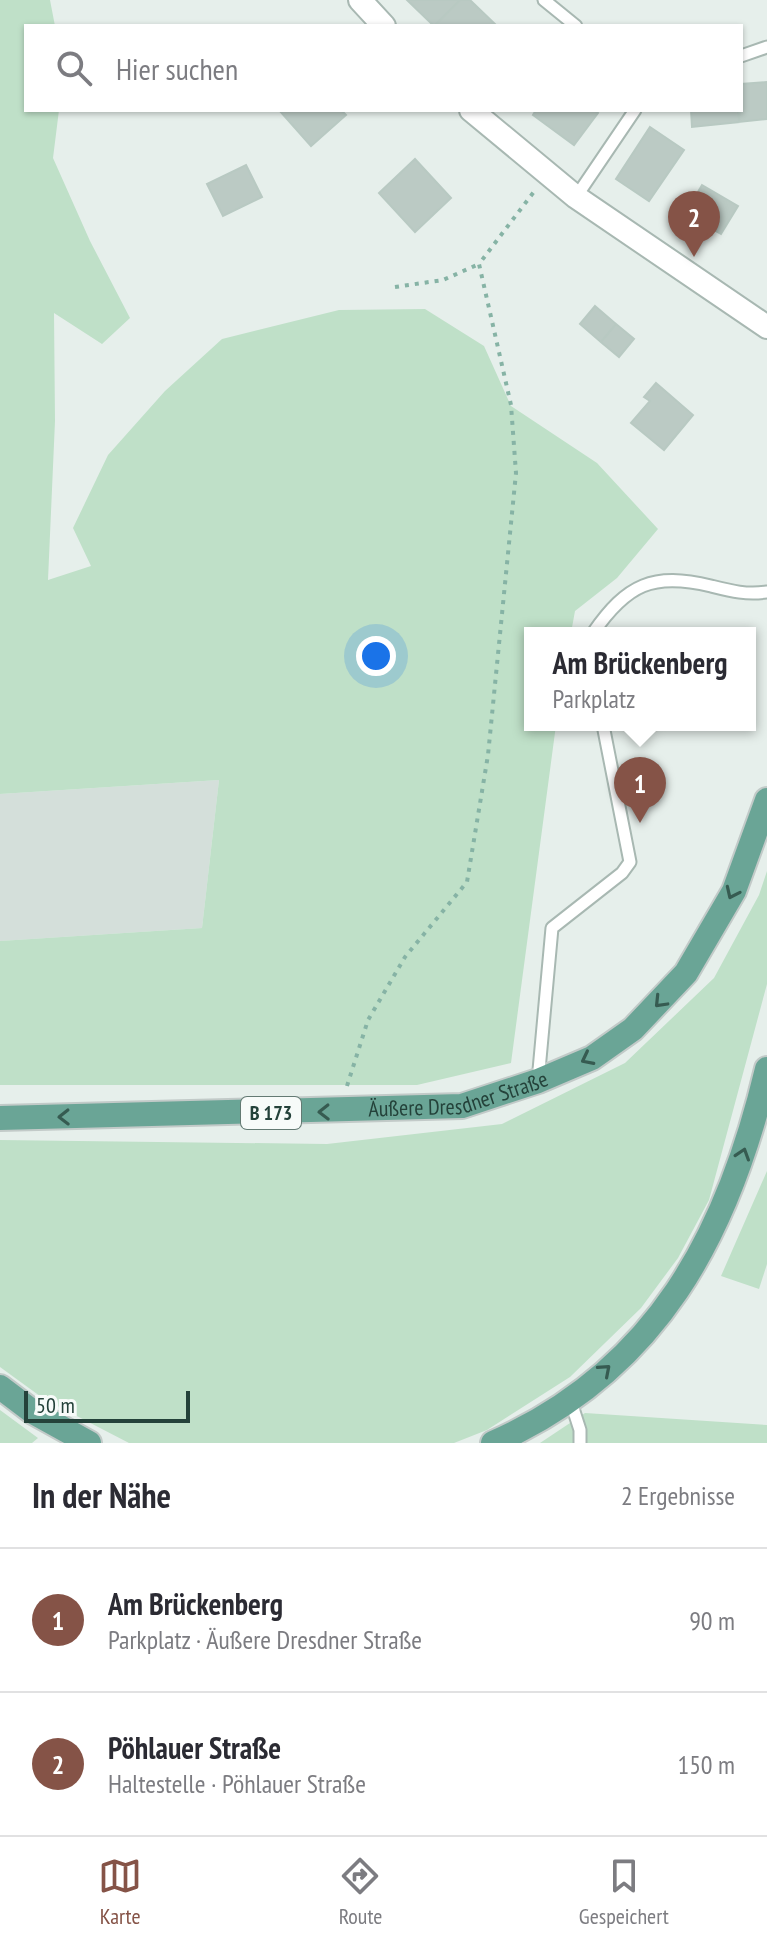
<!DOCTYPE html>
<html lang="de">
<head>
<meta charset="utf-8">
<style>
	body { margin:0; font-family:"PT Sans Narrow",sans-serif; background:#f2f2f3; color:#2b2b33 }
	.scale { position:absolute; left:24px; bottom:20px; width:166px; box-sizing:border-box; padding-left:8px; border:4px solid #24423a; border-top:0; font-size:22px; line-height:28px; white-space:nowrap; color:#24423a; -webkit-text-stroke:6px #f7fbf9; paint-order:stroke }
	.you { position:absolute; left:376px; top:656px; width:28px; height:28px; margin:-20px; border:6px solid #fff; border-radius:50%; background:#1a73e8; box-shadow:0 0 0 12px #1a73e833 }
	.badge { display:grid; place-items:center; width:52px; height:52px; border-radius:50%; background:#855347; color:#fff; font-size:26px; font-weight:700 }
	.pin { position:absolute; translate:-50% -66px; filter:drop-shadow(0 2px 4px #0008) }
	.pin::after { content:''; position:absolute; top:42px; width:28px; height:24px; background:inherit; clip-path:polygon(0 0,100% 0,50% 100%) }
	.popup { position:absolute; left:524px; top:627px; width:232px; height:104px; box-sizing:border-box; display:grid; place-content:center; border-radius:0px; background:#fff; filter:drop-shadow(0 2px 6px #0005); font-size:26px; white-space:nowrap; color:#7c7c81 }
	.popup b { font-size:30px; color:#2b2b33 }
	.popup::after { content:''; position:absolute; left:50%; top:100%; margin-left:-16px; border:16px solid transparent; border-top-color:#fff }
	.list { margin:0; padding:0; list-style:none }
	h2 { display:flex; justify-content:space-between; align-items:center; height:104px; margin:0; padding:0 32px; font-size:34px }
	h2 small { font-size:26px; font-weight:400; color:#7c7c81 }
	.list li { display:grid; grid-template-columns:52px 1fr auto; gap:24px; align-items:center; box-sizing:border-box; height:144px; padding:0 32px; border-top:2px solid #e1e1e2 }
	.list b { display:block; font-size:30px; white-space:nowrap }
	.list p { margin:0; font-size:26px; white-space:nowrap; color:#7c7c81 }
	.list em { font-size:26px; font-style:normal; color:#7c7c81 }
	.icon { flex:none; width:44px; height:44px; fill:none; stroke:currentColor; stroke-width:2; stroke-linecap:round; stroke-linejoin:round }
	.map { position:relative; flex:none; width:767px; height:1443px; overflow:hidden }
	.search { position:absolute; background:#fff; box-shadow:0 2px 6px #0004; left:24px; right:24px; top:24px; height:88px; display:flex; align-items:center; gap:20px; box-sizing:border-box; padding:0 28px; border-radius:0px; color:#7c7c81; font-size:30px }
	.sheet { height:392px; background:#fff }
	nav { display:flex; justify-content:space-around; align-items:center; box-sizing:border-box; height:112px; border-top:2px solid #e1e1e2; background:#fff; font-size:22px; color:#7c7c81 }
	nav a { display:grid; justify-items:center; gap:4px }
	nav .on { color:#855347 }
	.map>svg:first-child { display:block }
	.built { fill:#d4dfda }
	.green { fill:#bfe0c8 }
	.building { fill:#bbcac4; stroke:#b8c9c2; stroke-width:2 }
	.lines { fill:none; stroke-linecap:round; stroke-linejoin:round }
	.service-casing { stroke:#a8b8b2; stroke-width:15 }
	.minor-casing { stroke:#a8b8b2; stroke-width:26 }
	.primary-casing { stroke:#c2cac8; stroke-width:28 }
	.path { stroke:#86b3a5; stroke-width:4; stroke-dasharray:4 6; stroke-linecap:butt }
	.service { stroke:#fff; stroke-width:11 }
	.minor { stroke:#fff; stroke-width:22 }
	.primary { stroke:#6aa596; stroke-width:24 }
	.oneway { stroke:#365b51 }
	.labels { text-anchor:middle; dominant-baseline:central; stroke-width:6; stroke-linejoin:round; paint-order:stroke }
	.shield { fill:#f7fbf9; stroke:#637a73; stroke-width:2 }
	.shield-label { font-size:20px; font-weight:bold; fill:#24423a }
	.street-label { font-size:22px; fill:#24423a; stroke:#f7fbf9 }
</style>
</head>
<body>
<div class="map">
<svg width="767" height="1443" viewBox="0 0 767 1443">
	<rect width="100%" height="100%" fill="#e6efeb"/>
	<path class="built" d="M 219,780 L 202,928 L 0,941 L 0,794 Z"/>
	<path class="green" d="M 0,0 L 50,0 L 55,26 L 26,26 L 26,110 L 59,110 L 53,158 L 90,241 L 130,318 L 102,344 L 54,313 L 55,421 L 48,580 L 91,566 L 73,528 L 108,455 L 165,391 L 222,339 L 339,310 L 425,309 L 484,346 L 511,406 L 597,463 L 658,529 L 617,578 L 575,611 L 571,633 L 530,633 L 530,725 L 556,725 L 511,1063 L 417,1085 L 0,1085 L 0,941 L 202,928 L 219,780 L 0,794 Z
		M 767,871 L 767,984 L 709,1200 L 678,1258 L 641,1308 L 570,1377 L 487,1430 L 454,1443 L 129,1443 L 44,1399 L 0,1367 L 0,1140 L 327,1144 L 502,1124 L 625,1063 L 714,978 L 759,895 Z
		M 767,1171 L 767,1264 L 759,1289 L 721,1276 Z
		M 0,1410 L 38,1438 L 32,1443 L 0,1443 Z
		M 585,1413 L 767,1425 L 767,1443 L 540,1443 Z"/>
	<path class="building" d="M 407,0 L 460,0 L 434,26 Z
		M 460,0 L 470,0 L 497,26 L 434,26 Z
		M 767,82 L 767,119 L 739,122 L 741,84 Z
		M 279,110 L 341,110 L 346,115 L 311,146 Z
		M 536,110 L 594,110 L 598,113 L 574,145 L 533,115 Z
		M 691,110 L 738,110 L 739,122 L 692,127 Z
		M 650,127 L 684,150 L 649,201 L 616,179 Z
		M 415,159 L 451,198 L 415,232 L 379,193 Z
		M 246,165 L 262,197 L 223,216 L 207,184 Z
		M 702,185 L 738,206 L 721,234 L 685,214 Z
		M 595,306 L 616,324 L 601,342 L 580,324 Z
		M 616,324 L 634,339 L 619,357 L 601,342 Z
		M 656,383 L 693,415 L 664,450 L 631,423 L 650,401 L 644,397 Z"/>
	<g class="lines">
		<g class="service-casing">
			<path id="service" d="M 544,0 L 576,26
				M 741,56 L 767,47
				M 576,197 L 635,110
				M 593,633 C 627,584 653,572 711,586 C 731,591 746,595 767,592
				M 538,1081 L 552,928 L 622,873 L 630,862 L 603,725
				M 570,1399 L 580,1430 L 580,1443"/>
		</g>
		<g class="minor-casing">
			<path id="minor" d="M 360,0 L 384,26
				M 471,110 L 576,197 L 767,327"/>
		</g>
		<g class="primary-casing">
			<g id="primary">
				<path id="s1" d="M 0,1118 L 462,1106 L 538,1081 L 592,1058 L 633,1029 L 686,973 L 734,891 L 767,800"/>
				<path d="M 0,1387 L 33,1412 L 89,1443"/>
				<path d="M 493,1443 C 657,1371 728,1234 767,1069"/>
			</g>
		</g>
		<path class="path" d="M 395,287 L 443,280 L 479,264
			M 347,1086 L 368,1020 L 405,957 L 467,882 L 488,755 L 516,473 L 511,405 L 479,264 L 536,189"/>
		<use href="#service" class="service"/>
		<use href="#minor" class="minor"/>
		<use href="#primary" class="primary"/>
	</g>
	<defs><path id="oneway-chevron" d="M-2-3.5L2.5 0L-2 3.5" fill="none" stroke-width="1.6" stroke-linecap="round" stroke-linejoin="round" transform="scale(2)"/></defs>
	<g class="oneway">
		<use href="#oneway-chevron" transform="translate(732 893) rotate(115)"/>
		<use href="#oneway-chevron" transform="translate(660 1002) rotate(134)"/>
		<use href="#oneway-chevron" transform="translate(587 1059) rotate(153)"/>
		<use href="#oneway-chevron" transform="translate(324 1112) rotate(179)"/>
		<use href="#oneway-chevron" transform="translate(64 1117) rotate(179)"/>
		<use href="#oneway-chevron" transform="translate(743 1154) rotate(-72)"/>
		<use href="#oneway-chevron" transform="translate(605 1370) rotate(-41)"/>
	</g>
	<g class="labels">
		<rect class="shield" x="241" y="1097" width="60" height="32" rx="6"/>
		<g class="shield-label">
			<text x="271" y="1113">B 173</text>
		</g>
		<g class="street-label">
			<text stroke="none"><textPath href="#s1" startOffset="460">Äußere Dresdner Straße</textPath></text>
		</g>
	</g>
</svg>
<div class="scale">50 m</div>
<div class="you"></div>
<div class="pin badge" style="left:640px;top:823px">1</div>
<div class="popup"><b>Am Brückenberg</b>Parkplatz</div>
<div class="pin badge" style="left:694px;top:257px">2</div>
<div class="search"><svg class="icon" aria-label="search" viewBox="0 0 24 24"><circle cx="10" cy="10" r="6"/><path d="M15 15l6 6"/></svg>Hier suchen</div>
</div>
<section class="sheet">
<h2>In der Nähe<small>2 Ergebnisse</small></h2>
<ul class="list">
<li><span class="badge">1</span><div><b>Am Brückenberg</b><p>Parkplatz · Äußere Dresdner Straße</p></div><em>90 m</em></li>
<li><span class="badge">2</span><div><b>Pöhlauer Straße</b><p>Haltestelle · Pöhlauer Straße</p></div><em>150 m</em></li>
</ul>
</section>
<nav>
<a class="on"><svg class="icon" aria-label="map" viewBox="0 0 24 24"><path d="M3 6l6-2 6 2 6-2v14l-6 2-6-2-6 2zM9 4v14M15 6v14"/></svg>Karte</a>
<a><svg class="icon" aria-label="directions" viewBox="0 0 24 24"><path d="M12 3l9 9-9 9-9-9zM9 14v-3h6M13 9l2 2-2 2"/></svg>Route</a>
<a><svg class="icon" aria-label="saved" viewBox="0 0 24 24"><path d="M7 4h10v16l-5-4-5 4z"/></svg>Gespeichert</a>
</nav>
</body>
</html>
